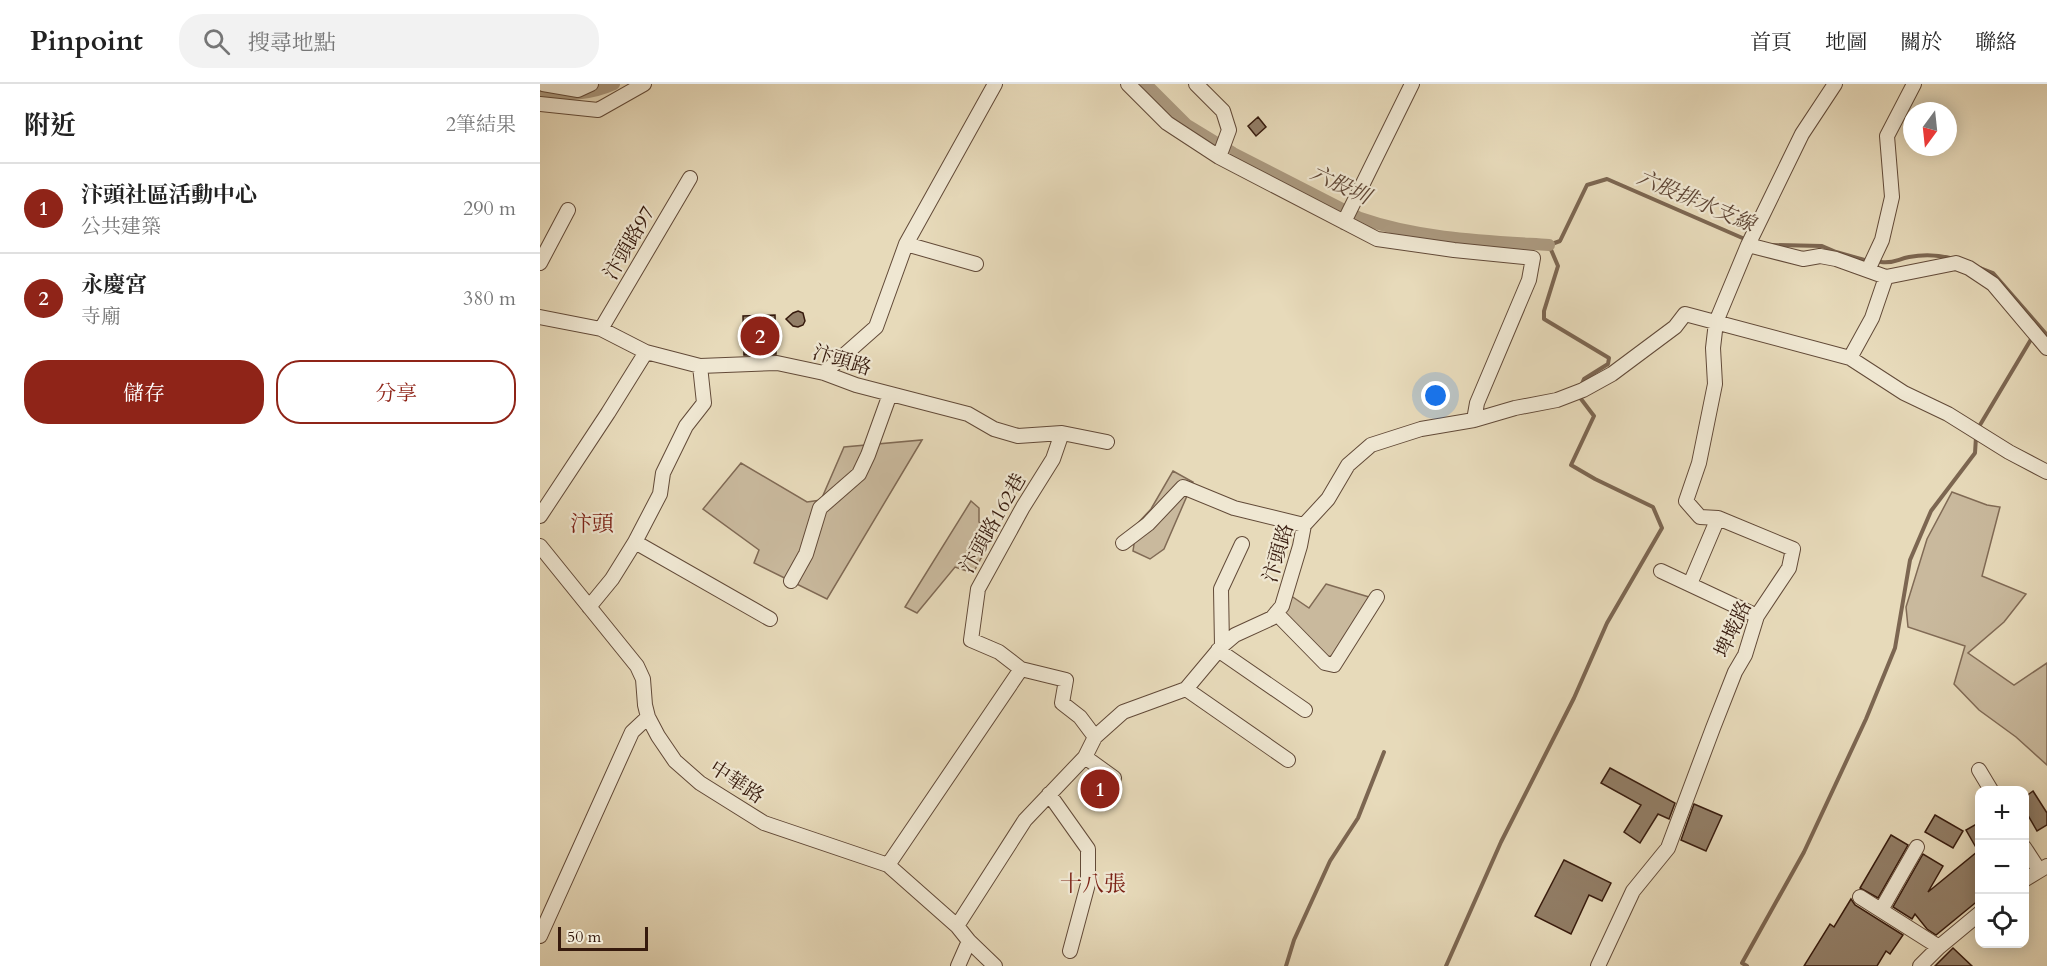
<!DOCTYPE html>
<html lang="zh-TW">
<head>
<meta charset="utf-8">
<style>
	body { margin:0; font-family:Cardo,"Noto Serif TC",serif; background:#f2f2f2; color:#222 }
	.controls { position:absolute; right:18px; bottom:18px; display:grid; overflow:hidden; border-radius:12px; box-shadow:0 3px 15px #0003 }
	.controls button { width:54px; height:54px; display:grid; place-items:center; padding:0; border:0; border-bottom:2px solid #e0e0e0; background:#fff; color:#222; font:30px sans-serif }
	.compass { position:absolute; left:1363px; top:18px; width:54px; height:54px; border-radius:50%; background:#fff; box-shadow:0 3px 15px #0003; rotate:195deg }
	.scale { position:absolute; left:18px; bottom:15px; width:90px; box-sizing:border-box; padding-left:6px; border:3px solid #361a0d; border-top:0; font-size:16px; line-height:21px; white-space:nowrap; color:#361a0d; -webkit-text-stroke:4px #efe7d2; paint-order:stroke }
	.you { position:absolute; left:896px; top:312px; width:21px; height:21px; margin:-15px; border:4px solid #fff; border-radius:50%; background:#1a73e8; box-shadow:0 0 0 9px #1a73e833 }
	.badge { display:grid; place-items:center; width:39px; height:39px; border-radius:50%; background:#8f2418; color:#fff; font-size:20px; font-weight:700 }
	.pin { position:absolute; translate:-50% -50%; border:3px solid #fff; box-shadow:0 2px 6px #0006 }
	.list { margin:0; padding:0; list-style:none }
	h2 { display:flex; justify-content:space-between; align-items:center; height:78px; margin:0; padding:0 24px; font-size:26px }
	h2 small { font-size:20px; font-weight:400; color:#767676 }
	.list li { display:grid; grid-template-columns:39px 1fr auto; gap:18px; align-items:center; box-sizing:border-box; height:90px; padding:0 24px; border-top:2px solid #e0e0e0 }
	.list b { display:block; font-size:22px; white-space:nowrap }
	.list p { margin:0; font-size:20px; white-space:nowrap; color:#767676 }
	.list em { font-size:20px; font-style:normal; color:#767676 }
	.actions { display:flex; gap:12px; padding:18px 24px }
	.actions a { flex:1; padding:14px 0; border:2px solid #8f2418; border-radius:24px; text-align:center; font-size:21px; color:#8f2418 }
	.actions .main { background:#8f2418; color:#fff }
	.icon { flex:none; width:33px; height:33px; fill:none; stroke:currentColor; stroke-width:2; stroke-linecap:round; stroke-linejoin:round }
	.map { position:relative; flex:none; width:1507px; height:882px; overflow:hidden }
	header { display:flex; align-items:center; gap:36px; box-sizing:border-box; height:84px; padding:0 30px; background:#fff; border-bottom:2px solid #e0e0e0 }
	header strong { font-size:28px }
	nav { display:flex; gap:33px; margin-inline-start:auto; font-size:21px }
	.search { width:420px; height:54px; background:#f2f2f2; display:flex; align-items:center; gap:15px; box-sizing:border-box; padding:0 21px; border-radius:24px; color:#767676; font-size:22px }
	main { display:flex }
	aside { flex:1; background:#fff }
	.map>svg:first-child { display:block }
	.green { fill:#c9b99d; stroke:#806a55; stroke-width:1.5 }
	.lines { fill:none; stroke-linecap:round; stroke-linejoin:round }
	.stream { stroke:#7c6651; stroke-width:4 }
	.canal { stroke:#ab997f; stroke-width:12 }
	.building { fill:#927e67; stroke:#361a0d; stroke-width:1.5 }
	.minor-casing { stroke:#624a38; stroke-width:16 }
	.minor { stroke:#efe7d2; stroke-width:14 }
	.labels { text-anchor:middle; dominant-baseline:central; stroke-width:4.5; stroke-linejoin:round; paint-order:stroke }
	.street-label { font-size:20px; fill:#361a0d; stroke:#efe7d2 }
	.water-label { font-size:21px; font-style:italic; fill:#5f4635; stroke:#efe7d2 }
	.quarter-label { font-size:22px; fill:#7a1f14; stroke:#efe7d2 }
</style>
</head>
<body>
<header>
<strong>Pinpoint</strong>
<div class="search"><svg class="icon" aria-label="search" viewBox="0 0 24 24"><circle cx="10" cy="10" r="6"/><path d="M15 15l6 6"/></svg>搜尋地點</div>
<nav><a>首頁</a><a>地圖</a><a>關於</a><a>聯絡</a></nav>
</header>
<main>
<aside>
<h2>附近<small>2筆結果</small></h2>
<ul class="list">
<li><span class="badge">1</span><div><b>汴頭社區活動中心</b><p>公共建築</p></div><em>290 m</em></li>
<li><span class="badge">2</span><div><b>永慶宮</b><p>寺廟</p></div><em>380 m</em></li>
</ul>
<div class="actions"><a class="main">儲存</a><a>分享</a></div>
</aside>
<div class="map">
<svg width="1507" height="882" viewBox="0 0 1507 882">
	<rect width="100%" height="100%" fill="#e7daba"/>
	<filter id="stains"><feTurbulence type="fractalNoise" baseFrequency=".00333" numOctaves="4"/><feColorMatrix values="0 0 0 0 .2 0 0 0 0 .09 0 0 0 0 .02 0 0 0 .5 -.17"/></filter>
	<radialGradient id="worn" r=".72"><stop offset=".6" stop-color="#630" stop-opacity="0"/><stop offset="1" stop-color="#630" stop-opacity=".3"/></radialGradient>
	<path class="green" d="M 382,356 L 287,515 L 214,479 L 219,466 L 163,425 L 201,379 L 267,418 L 281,416 L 304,363 Z
		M 633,387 L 653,398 L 624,465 L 610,475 L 593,467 L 597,440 L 611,425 Z
		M 1412,408 L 1447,421 L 1460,423 L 1442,492 L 1486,510 L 1464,538 L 1428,569 L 1474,601 L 1507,579 L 1507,681 L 1476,653 L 1439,626 L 1414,600 L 1425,562 L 1368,543 L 1366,523 L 1387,455 Z
		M 431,417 L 439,424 L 439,438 L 453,452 L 433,489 L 415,483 L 377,529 L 365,523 Z
		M 786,500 L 829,513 L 797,571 L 780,574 L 732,532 L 744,507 L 769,524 Z"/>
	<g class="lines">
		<path class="stream" d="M 1232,161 L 1282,162 L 1296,168 L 1328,177
			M 1341,178 C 1353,180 1358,175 1369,173 C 1384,170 1400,171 1414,175
			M 1440,184 L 1453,189 L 1507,251
			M 1041,302 L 1044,295 L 1068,280 L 1069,274 L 1004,235 L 1004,227 L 1018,182 L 1009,161 L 1020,157 L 1047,101 L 1067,95 L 1207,156
			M 1437,346 L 1493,252
			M 746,882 L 754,856 L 790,777 L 818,734 L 844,668
			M 906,882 L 961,758 L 1034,614 L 1067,539 L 1122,444 L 1113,423 L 1055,395 L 1031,381 L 1054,332 L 1038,311
			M 1207,882 L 1202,879 L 1264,768 L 1326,635 L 1355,564 L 1370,476 L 1391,427 L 1435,369 L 1436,353"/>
		<path class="canal" d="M 606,0 L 647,41 L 693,69 L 820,134 C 880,155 946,157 1009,161
			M 0,11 C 26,11 50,11 74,0"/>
	</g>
	<path class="building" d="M 718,33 L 726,43 L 716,52 L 708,42 Z
		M 258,227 L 263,229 L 265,237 L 263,241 L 258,243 L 253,242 L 246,235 L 253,229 Z
		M 235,231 L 236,270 L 204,271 L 203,232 Z
		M 1070,684 L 1135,719 L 1129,735 L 1118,730 L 1100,759 L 1084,748 L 1101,721 L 1061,699 Z
		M 555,691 L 569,701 L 577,704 L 564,722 L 543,706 Z
		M 1493,707 L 1507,729 L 1507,741 L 1497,747 L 1485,726 L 1485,713 Z
		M 1154,720 L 1182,732 L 1166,767 L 1141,756 Z
		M 1395,731 L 1423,747 L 1413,764 L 1385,748 Z
		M 1440,738 L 1440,815 L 1396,851 L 1387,845 L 1375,830 L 1372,835 L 1353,823 L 1383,770 L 1403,782 L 1388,808 L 1438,767 L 1426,746 Z
		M 1351,751 L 1368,761 L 1338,814 L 1320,804 Z
		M 1024,776 L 1071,799 L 1062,817 L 1049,811 L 1031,850 L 995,832 Z
		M 1311,815 L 1315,821 L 1363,851 L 1350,870 L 1346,867 L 1337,882 L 1264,882 L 1290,840 L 1294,843 Z
		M 1413,864 L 1432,882 L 1395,882 Z"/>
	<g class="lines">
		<g class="minor-casing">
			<path id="minor" d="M 3,0 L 38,6 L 51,0
				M 588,0 L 627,39 L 679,73 L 837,155 L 914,166 L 993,174 L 989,196 L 937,319 L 934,336
				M 656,0 L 683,27 L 689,46 L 679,73
				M 0,20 L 58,26 L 104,0
				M 804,138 L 872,0
				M 366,160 L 436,180
				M 1208,161 L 1262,50 L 1295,0
				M 0,179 L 28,126
				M 1328,186 L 1342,156 L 1352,113 L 1347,52 L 1374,0
				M 1346,193 L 1332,234 L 1310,274 L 1364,309 L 1408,330 L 1469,368 L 1507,388
				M 0,233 L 61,245 L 106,268 L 160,282 L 237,279 L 284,289 L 316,301 L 428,330 L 454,345 L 478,352 L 522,349 L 567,358
				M 61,245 L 150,94
				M 284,289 L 336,243 L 366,160 L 455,0
				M 522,349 L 513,375 L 483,423 L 438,505 L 431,556 L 459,568 L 481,585 L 526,596 L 522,619 L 540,633 L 555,653
				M 0,432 L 68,329 L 106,268
				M 95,458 L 230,535
				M 583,459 L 608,440 L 643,403 L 694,424 L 764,441
				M 0,462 L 97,582 L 103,595 L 105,621 L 108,633 L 118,652 L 135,677 L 160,699 L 224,739 L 348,781 L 417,842 L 429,857 L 455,882
				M 1121,487 L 1217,532
				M 251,497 L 266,470 L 280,424 L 319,390 L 328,371 L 350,310
				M 1150,500 L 1178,434
				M 49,523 L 72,495 L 95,458 L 120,410 L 123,389 L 146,342 L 164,319 L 160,282
				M 736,529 L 785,579 L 794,581 L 837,513
				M 682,562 L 681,505 L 702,460
				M 678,566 L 765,626
				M 646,605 L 748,676
				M 545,673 L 574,694
				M 1439,686 L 1451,706
				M 509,710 L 548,765 L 548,800 L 530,867
				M 1484,763 L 1499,786
				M 348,781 L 481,585
				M 1484,796 L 1507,782
				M 1320,813 L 1399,863
				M 1341,826 L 1377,763
				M 417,842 L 485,736 L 545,673 L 555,653 L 583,628 L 646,605 L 682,562 L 695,551 L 732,534 L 742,522 L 760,462 L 764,441 L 788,415 L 808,381 L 831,361 L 881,345 L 934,336 L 975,324 L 1017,316 L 1043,306 L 1072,290 L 1135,243 L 1145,230 L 1310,274
				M 0,852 L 92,648 L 108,633
				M 418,882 L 429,857
				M 1058,882 L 1093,807 L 1128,764 L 1173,644 L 1195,588 L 1205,571 L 1217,532 L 1249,484 L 1253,465 L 1178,434 L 1160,433 L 1146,417 L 1159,379 L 1175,300 L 1173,264 L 1176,238 L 1208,161 L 1263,175 L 1280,172 L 1296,175 L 1346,193 L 1416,179 L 1429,184 L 1453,200 L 1507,264
				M 1380,882 L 1399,863 L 1440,829"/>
		</g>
		<use href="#minor" class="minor"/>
	</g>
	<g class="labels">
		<g class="street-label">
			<text transform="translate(89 159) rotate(-60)">汴頭路97</text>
			<text transform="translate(302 276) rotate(17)">汴頭路</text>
			<text transform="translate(453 439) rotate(-60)">汴頭路162巷</text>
			<text transform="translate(738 469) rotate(-73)">汴頭路</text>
			<text transform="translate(1193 545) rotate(-65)">埤墘路</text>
			<text transform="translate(197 698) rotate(33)">中華路</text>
		</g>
		<g class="water-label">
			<text transform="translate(800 101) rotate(25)">六股圳</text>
			<text transform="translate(1156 117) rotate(23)">六股排水支線</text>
		</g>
		<g class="quarter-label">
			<text x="52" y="440">汴頭</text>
			<text x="553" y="800">十八張</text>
		</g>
	</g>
	<rect width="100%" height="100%" filter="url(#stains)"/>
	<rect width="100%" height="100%" fill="url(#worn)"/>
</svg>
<div class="controls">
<button>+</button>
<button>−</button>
<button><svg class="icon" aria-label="locate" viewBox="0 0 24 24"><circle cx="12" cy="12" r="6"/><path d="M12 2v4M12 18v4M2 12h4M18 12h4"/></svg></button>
</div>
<svg class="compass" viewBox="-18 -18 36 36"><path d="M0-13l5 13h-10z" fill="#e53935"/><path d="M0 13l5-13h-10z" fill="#767676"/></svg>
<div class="scale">50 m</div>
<div class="you"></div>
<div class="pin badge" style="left:560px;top:705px">1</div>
<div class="pin badge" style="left:220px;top:252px">2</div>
</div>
</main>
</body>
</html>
